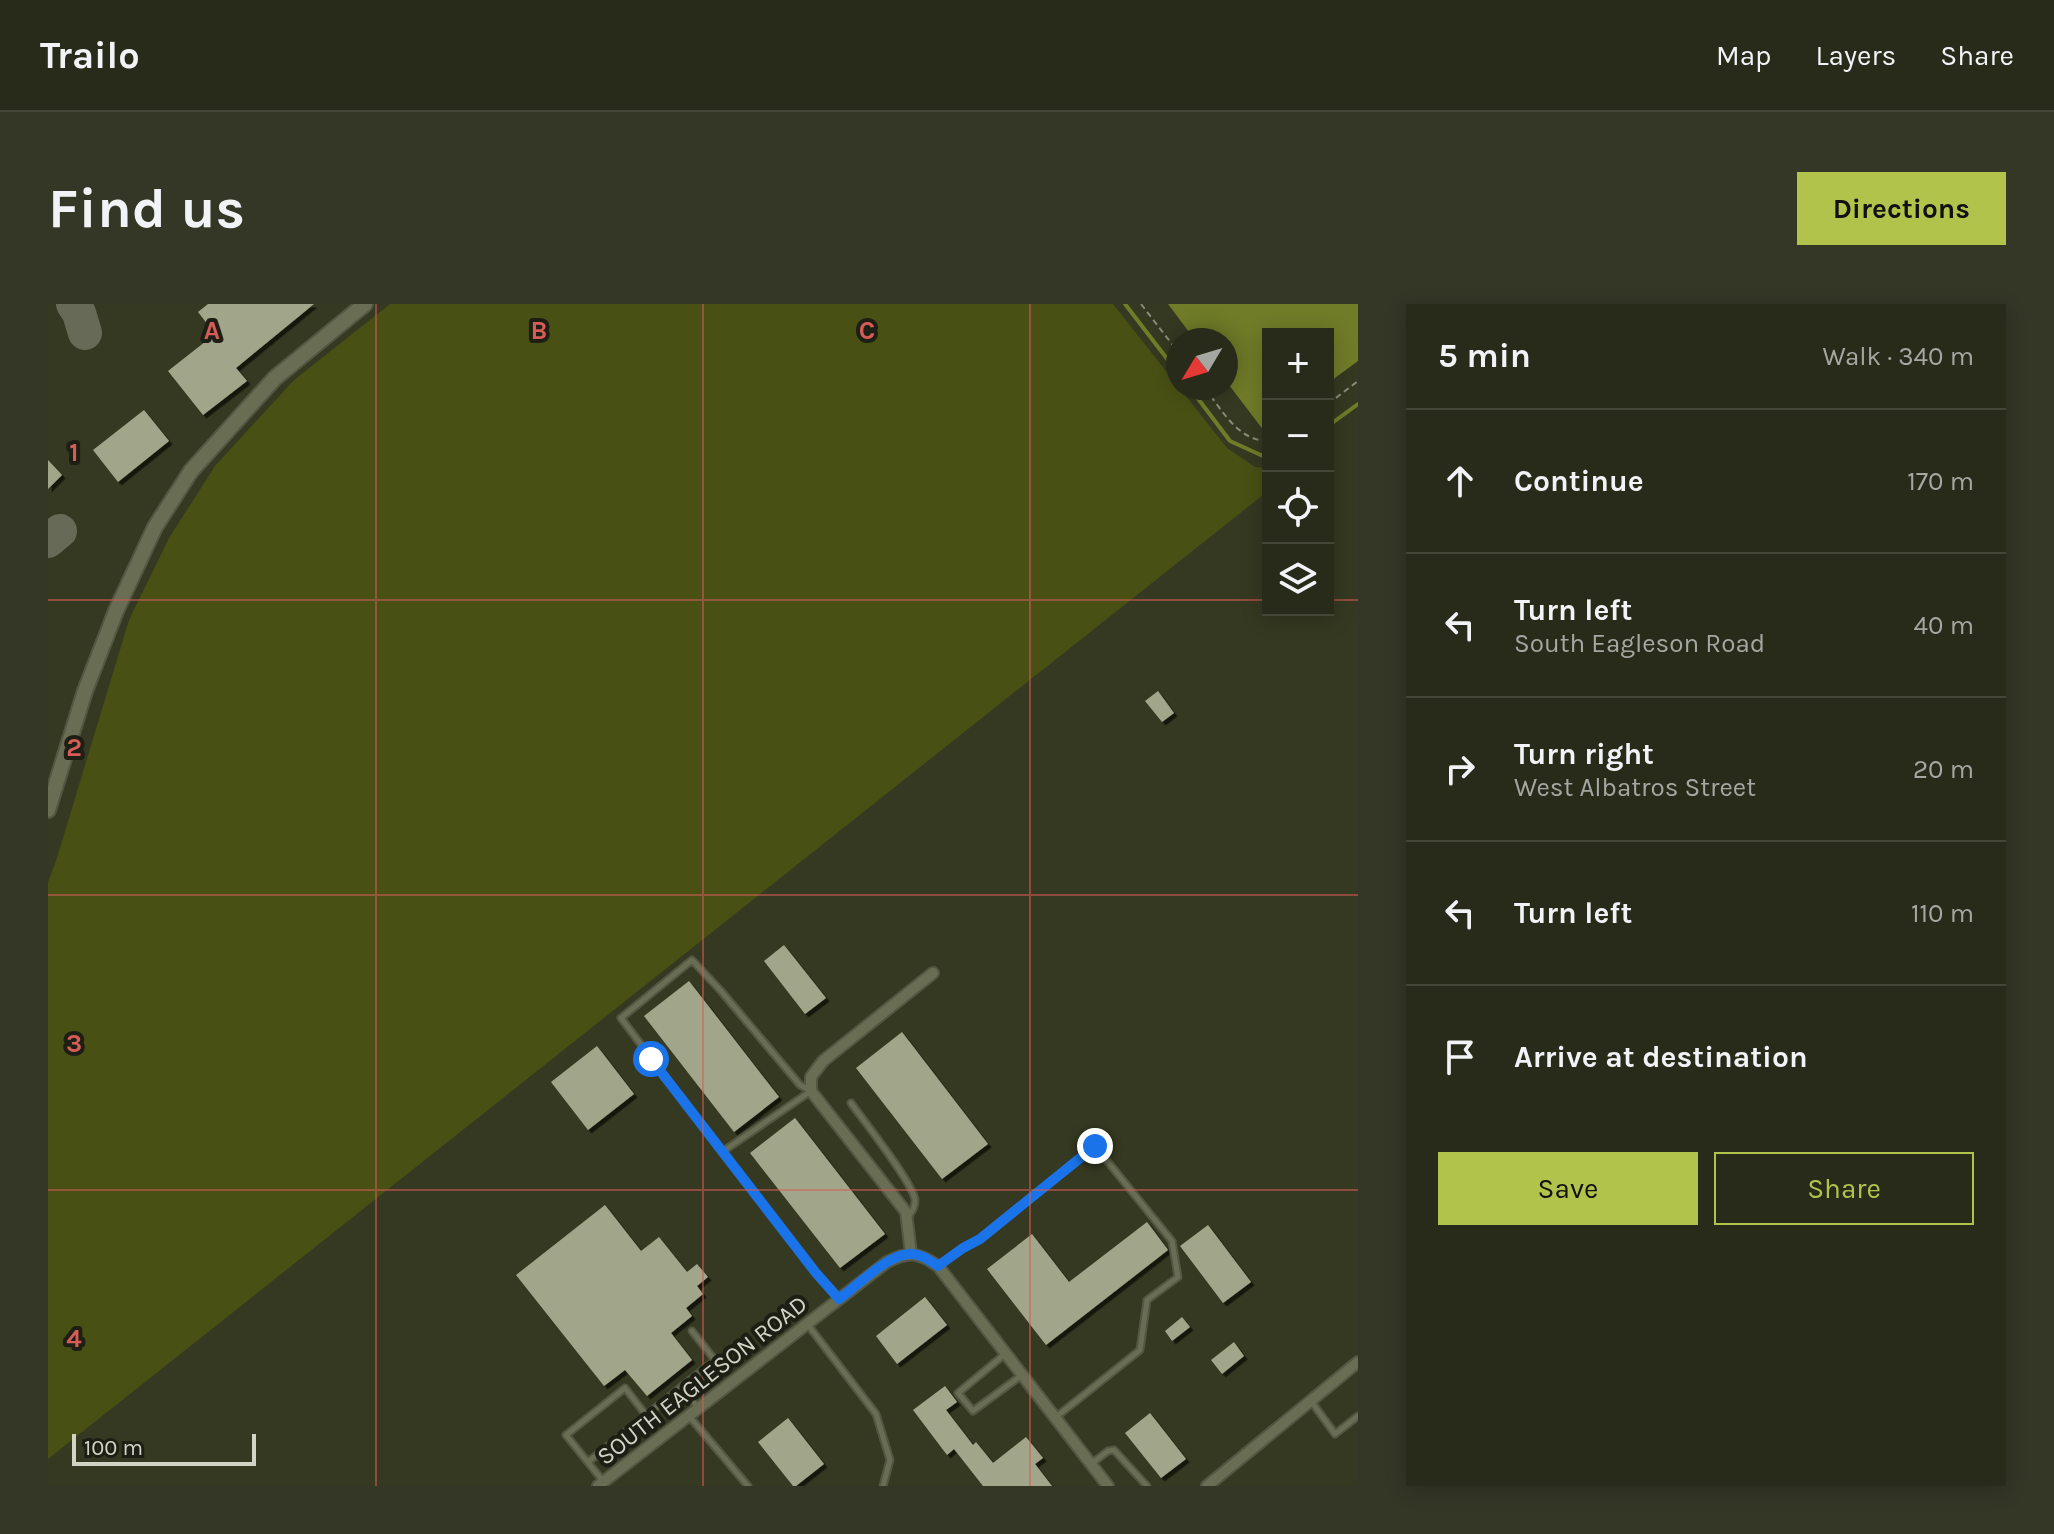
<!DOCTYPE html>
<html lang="en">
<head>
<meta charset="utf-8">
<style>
	body { margin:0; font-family:Karla,sans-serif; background:#343726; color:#f1f3f6 }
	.controls { position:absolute; right:24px; top:24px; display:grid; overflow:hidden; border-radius:0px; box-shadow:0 4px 20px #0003 }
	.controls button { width:72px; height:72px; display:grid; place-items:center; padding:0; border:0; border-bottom:2px solid #444738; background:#282b19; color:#f1f3f6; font:40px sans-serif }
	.compass { position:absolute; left:1118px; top:24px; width:72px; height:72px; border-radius:50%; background:#282b19; box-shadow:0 4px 20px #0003; rotate:232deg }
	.scale { position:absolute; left:24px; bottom:20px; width:184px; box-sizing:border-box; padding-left:8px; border:4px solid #d2d5c6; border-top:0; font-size:22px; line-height:28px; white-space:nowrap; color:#d2d5c6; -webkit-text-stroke:6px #1d1f14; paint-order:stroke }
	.stop { position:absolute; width:24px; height:24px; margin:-18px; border:6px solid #1a73e8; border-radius:50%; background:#fff }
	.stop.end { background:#1a73e8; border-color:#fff; box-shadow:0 2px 8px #0008 }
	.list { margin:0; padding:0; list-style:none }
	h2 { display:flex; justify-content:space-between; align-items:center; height:104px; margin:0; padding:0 32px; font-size:34px }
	h2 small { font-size:26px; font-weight:400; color:#a5a7a2 }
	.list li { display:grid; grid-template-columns:52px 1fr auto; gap:24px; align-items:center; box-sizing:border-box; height:144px; padding:0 32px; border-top:2px solid #444738 }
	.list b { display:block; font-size:30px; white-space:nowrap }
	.list p { margin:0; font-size:26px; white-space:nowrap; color:#a5a7a2 }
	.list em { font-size:26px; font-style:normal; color:#a5a7a2 }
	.actions { display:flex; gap:16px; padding:24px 32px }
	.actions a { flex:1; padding:18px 0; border:2px solid #b2c34c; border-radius:0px; text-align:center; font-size:28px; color:#b2c34c }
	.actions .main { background:#b2c34c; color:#111 }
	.icon { flex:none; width:44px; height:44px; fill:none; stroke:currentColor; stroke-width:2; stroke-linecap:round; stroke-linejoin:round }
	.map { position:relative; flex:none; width:1310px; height:1182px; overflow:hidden; border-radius:0px }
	header { display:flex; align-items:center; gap:48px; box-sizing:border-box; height:112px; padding:0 40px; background:#282b19; border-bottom:2px solid #444738 }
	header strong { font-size:38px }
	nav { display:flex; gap:44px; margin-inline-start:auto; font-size:28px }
	.intro { display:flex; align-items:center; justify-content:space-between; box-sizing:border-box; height:192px; padding:0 48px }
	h1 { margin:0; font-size:56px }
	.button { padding:20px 36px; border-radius:0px; background:#b2c34c; color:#111; font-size:28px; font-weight:700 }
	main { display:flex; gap:48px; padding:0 48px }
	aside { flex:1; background:#282b19; border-radius:0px; box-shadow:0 4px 20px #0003 }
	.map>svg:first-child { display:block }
	.green { fill:#485014 }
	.water { fill:#707c28 }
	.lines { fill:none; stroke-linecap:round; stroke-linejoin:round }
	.stream { stroke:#707c28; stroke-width:4 }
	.taxiway { stroke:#676a56; stroke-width:34 }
	.building { fill:#a1a68b; filter:url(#shadow) }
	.service-casing { stroke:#535642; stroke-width:9 }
	.minor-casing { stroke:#535642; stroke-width:14 }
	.secondary-casing { stroke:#535642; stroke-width:18 }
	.path { stroke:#888b78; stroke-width:2; stroke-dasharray:6 4; stroke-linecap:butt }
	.service { stroke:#686d53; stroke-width:5 }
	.minor { stroke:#686d53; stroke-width:10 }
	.secondary { stroke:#686d53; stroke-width:14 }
	.route { stroke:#1a73e8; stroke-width:10 }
	.grid { fill:none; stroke:#d55c57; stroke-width:2; stroke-opacity:0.55 }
	.labels { text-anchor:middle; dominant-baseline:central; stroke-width:8; stroke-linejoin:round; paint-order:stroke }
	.street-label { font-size:24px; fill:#d2d5c6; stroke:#1d1f14 }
	.grid-label { font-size:26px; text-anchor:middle; font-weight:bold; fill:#d55c57; stroke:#1d1f14; stroke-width:8; stroke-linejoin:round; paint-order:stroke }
</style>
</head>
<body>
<header>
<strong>Trailo</strong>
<nav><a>Map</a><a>Layers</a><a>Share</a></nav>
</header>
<div class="intro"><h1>Find us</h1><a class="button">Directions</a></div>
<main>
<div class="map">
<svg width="1310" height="1182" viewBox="0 0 1310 1182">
	<defs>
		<filter id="shadow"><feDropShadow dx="3.5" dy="3.5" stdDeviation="0" flood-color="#0009"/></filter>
	</defs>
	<rect width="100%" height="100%" fill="#353921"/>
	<path class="green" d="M 342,0 L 1065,0 L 1179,144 L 1207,163 L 1220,164 L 1220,187 L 0,1155 L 0,578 L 8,557 L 81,316 L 121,234 L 167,162 L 246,76 Z"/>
	<path class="water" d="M 1120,0 L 1310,0 L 1310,57 L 1280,79 L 1280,30 L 1220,30 L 1220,125 L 1216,127 L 1178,77 L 1178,36 L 1147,36 Z"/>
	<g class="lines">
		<path class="stream" d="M 1077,0 L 1130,69
			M 1142,84 L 1182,137 L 1215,152 L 1220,151
			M 1280,122 L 1310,100"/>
		<path class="taxiway" d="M 25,0 L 31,9 L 37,29
			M 0,237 L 12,227"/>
	</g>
	<path class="building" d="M 160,0 L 266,0 L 188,64 L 199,77 L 155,111 L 120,67 L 167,30 L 150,8 Z
		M 96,106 L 121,137 L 70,178 L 45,146 Z
		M 0,156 L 14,171 L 0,185 Z
		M 1110,387 L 1126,409 L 1114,418 L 1097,397 Z
		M 736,641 L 778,694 L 757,710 L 716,657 Z
		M 641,677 L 731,793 L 686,828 L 596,712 Z
		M 854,728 L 940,840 L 894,875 L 808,764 Z
		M 549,742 L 586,790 L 540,826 L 503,778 Z
		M 747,814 L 837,930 L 792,964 L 702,849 Z
		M 557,901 L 593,947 L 611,933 L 639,968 L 649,960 L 660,973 L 649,982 L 655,990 L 638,1004 L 644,1012 L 623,1029 L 644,1056 L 599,1092 L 577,1066 L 556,1082 L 468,971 Z
		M 1099,918 L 1120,946 L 998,1041 L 939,965 L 984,930 L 1021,978 Z
		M 1160,921 L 1203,978 L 1175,999 L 1132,942 Z
		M 877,993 L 899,1021 L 849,1060 L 828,1032 Z
		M 1134,1013 L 1142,1023 L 1124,1037 L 1117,1027 Z
		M 1186,1038 L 1196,1052 L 1174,1070 L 1163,1056 Z
		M 897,1082 L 909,1098 L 898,1106 L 925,1141 L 928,1138 L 945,1159 L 978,1133 L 995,1154 L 987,1160 L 1004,1182 L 935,1182 L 906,1145 L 899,1151 L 865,1106 Z
		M 1102,1109 L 1138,1155 L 1113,1174 L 1077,1129 Z
		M 740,1114 L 776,1160 L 748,1182 L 745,1182 L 710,1138 Z"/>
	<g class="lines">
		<g class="service-casing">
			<path id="service" d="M 803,799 C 816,817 865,879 867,896 C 867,904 864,907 860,913
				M 674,848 L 763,787 L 752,781 L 673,687 L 644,656 L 573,714 L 674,848 L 768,969 L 791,994
				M 890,962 L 915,944 L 932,935 L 1047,842 L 1124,937 L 1130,973 L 1099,996 L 1092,1046 L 1008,1113
				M 760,1021 L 828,1110 L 842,1156 L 835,1182
				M 957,1050 L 910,1089 L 925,1107 L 974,1071
				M 634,1082 L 650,1104
				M 1263,1097 L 1287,1130 L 1310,1112
				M 641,1112 L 700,1182
				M 540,1158 L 667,1056 L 644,1027
				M 1043,1160 L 1060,1147 L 1066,1146 L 1099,1182
				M 555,1177 L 518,1131 L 577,1084 L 598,1111"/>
		</g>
		<g class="minor-casing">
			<path id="minor" d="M 863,950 L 858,908 L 763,787 L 763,773 L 775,757 L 885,669
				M 550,1182 L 839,958 C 861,947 870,948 890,962 L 1060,1182
				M 1159,1182 L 1310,1058"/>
		</g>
		<g class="secondary-casing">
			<path id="secondary" d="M 0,506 L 37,387 L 68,307 L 107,223 L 143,167 L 227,74 L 317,0"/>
		</g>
		<path class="path" d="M 1093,0 L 1130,48
			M 1157,84 C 1173,105 1190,137 1220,137
			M 1280,100 L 1310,77"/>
		<use href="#service" class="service"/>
		<use href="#minor" class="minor"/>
		<use href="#secondary" class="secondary"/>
	</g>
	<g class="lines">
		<path class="route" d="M 603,755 L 768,969 L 791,995 C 809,982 839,951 861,950 C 872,949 881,956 890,962 L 915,944 L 932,935 L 1047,842"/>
	</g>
	<path class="grid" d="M 328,0 L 328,1182M 655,0 L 655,1182M 982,0 L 982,1182M 0,296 L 1220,296M 1280,296 L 1310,296M 0,591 L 1310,591M 0,886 L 1310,886"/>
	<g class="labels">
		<g class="street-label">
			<text transform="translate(654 1076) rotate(-38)">SOUTH EAGLESON ROAD</text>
		</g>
	</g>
	<g class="grid-label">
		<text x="164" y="35">A</text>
		<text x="491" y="35">B</text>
		<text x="819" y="35">C</text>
		<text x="26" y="157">1</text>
		<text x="26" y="452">2</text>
		<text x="26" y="748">3</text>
		<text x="26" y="1043">4</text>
	</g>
</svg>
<div class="controls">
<button>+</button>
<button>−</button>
<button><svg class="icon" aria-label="locate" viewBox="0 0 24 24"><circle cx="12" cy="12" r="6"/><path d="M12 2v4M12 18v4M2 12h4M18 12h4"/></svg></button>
<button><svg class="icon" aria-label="layers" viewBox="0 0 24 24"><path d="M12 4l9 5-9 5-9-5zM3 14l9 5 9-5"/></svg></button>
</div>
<svg class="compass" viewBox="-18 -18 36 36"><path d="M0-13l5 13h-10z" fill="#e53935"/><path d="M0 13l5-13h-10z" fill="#a5a7a2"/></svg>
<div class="scale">100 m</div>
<div class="stop" style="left:603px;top:755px"></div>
<div class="stop end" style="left:1047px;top:842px"></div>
</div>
<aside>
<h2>5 min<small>Walk · 340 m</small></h2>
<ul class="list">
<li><svg class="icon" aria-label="ahead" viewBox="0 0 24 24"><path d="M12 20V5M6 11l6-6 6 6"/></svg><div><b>Continue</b></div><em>170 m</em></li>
<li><svg class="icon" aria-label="left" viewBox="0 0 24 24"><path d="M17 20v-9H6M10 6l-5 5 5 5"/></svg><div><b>Turn left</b><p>South Eagleson Road</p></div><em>40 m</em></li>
<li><svg class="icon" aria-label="right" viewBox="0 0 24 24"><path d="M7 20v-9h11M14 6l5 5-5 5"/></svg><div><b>Turn right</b><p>West Albatros Street</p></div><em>20 m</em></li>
<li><svg class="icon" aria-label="left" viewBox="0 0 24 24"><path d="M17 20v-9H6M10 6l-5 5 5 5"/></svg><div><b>Turn left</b></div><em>110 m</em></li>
<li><svg class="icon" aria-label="arrive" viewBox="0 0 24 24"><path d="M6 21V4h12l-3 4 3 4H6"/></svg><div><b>Arrive at destination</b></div></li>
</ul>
<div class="actions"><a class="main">Save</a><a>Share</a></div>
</aside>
</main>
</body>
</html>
